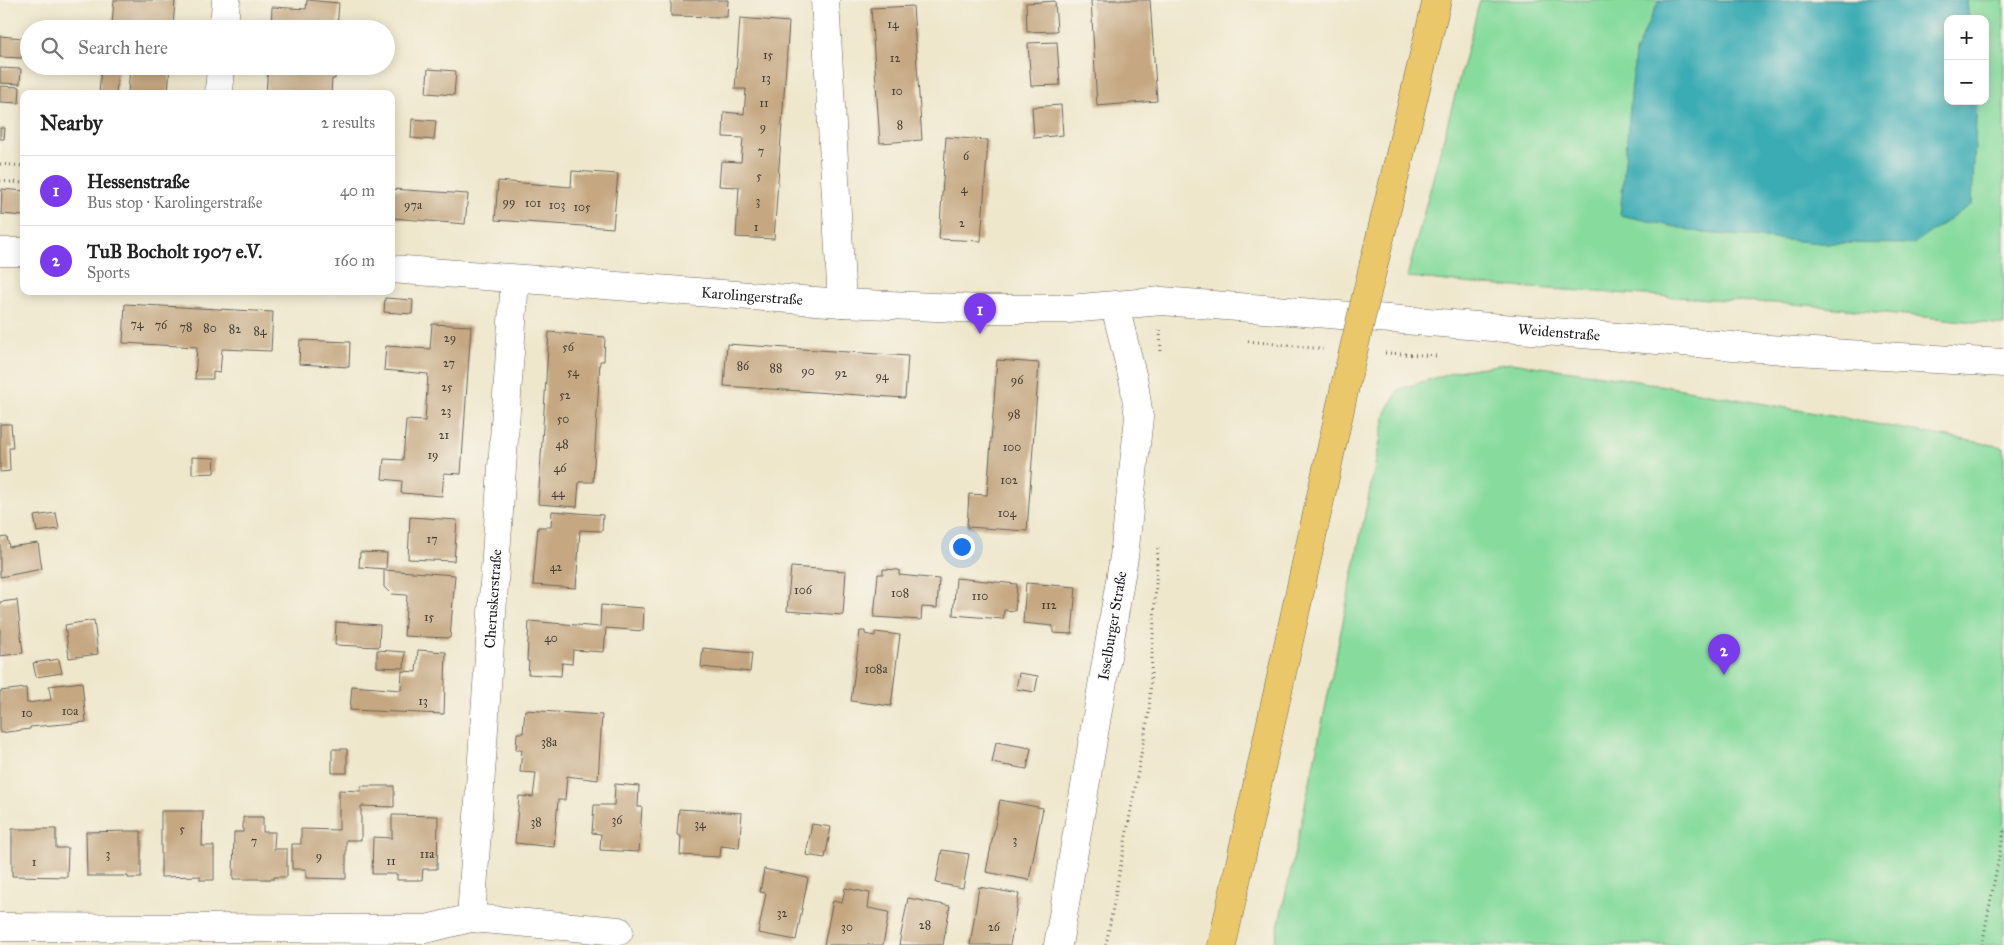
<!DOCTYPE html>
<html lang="en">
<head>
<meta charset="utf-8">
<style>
	body { margin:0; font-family:"IM FELL Great Primer",serif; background:#f2f2f2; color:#222 }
	.controls { position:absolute; right:15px; top:15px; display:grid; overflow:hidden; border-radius:10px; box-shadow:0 2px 12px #0003 }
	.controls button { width:45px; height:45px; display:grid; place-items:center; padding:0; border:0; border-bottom:1px solid #e0e0e0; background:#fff; color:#222; font:25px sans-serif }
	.you { position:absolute; left:961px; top:546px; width:18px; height:18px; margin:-12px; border:4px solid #fff; border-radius:50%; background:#1a73e8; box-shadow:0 0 0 8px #1a73e833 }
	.badge { display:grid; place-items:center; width:32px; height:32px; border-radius:50%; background:#7c3aed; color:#fff; font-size:16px; font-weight:700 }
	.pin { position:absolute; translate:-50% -41px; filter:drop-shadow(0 1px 2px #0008) }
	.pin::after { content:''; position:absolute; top:26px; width:18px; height:15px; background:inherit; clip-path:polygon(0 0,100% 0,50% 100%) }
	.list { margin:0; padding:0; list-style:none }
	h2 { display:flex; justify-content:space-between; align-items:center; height:65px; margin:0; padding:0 20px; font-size:21px }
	h2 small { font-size:16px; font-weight:400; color:#767676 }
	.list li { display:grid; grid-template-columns:32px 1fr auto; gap:15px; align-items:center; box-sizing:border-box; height:70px; padding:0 20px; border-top:1px solid #e0e0e0 }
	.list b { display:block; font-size:19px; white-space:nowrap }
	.list p { margin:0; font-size:16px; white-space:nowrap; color:#767676 }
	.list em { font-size:16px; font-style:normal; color:#767676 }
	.icon { flex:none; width:28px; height:28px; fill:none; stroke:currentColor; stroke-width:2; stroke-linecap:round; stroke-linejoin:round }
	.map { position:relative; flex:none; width:2004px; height:945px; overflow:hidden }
	.search { position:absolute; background:#fff; box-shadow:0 2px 12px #0003; left:20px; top:20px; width:375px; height:55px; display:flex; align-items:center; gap:12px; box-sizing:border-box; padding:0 18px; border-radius:28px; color:#767676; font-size:19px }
	.panel { position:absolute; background:#fff; box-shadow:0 2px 12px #0003; left:20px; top:90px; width:375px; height:205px; border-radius:10px }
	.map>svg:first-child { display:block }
	.green { fill:#86db9d; stroke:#517c5c; fill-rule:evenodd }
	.water { fill:#3bacb4; stroke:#2c6468 }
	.building { fill:#c5a781 }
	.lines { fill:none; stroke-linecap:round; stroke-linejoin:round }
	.street-casing { stroke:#66635a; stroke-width:29 }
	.primary-casing { stroke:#66635a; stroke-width:29 }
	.path { stroke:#66635a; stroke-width:3; stroke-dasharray:1 4; stroke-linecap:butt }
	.street { stroke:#fff; stroke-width:28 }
	.primary { stroke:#eac769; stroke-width:28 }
	.primary-bridge-casing { stroke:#66635a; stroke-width:29; stroke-linecap:butt }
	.primary-bridge { stroke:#eac769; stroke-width:28 }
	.labels { text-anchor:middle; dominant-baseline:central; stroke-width:4; stroke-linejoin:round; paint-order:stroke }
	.number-label { font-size:12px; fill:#463f35 }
	.street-label { font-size:15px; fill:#1c1c1c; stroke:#f7f3e8 }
</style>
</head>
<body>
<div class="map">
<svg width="2004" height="945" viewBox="0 0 2004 945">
	<rect width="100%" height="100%" fill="#f7f3e8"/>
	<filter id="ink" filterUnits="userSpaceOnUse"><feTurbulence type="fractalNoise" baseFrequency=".02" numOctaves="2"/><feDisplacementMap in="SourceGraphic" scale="10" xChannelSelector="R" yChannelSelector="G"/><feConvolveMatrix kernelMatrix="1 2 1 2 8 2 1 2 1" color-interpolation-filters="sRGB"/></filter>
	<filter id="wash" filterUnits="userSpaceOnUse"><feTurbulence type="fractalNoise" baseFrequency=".0096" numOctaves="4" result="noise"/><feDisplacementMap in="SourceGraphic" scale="20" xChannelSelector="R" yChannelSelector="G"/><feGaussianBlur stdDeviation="1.12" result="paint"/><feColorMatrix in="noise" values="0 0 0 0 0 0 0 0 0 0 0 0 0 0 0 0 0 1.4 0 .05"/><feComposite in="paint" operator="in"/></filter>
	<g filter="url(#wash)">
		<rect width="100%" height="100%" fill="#efe7cc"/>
		<path class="green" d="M 1480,0 L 2004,0 L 2004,325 L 1806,305 L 1484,285 L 1407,277 ZM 1948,19 L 1985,19 L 1985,101 L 1948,101 Z
			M 1511,363 L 1609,376 L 2004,447 L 2004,945 L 1274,945 C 1315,768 1348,591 1386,413 L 1399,389 L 1457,371 Z"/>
		<path class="water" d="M 1659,0 L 1967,0 L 1969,19 L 1948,19 L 1948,101 L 1977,101 L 1972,204 L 1913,244 L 1821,243 L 1704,233 L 1620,215 L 1635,52 Z"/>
		<g id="blocks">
			<path class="building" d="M 114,0 L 175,0 L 173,29 L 114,29 L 114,24 L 112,24 Z
				M 307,0 L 339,3 L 337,29 L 271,29 L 272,7 L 306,9 Z
				M 671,0 L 728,0 L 727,17 L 671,16 Z
				M 1091,0 L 1150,0 L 1157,101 L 1097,106 Z
				M 1055,1 L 1057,31 L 1027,32 L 1026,3 Z
				M 913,6 L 922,140 L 880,143 L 871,8 Z
				M 740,18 L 789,22 L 774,239 L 736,237 L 739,187 L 719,186 L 721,161 L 741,162 L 743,138 L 723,137 L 724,112 L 744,114 L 746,89 L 735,89 Z
				M 0,36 L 23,38 L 22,58 L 0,57 Z
				M 1057,42 L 1060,85 L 1031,86 L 1028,43 Z
				M 130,66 L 170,66 L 168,94 L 128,94 Z
				M 268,66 L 336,66 L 335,79 L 332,79 L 331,94 L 266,94 Z
				M 0,68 L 21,69 L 20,84 L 0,83 Z
				M 101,68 L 118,70 L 116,94 L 99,94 Z
				M 428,69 L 456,71 L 454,95 L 426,93 Z
				M 0,86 L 20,87 L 19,103 L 0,102 Z
				M 1061,105 L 1063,135 L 1034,138 L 1032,107 Z
				M 412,119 L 436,121 L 434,140 L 411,138 Z
				M 0,128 L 5,128 L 4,139 L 0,139 Z
				M 946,137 L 988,140 L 981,241 L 939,239 Z
				M 572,171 L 618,174 L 613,228 L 495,220 L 498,181 L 571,187 Z
				M 2,189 L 24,191 L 24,216 L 1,214 Z
				M 391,189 L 468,194 L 465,224 L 391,218 Z
				M 385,298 L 413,300 L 412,314 L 384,312 Z
				M 125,304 L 273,312 L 271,351 L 222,349 L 220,373 L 213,372 L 213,379 L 195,379 L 197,347 L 123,343 Z
				M 432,324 L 471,326 L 461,474 L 444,473 L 442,496 L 401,493 L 402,481 L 382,479 L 384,459 L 403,460 L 406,420 L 425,421 L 428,374 L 384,370 L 386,346 L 430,349 Z
				M 549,332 L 605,337 L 604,361 L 600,361 L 593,482 L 579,482 L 577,507 L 538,504 Z
				M 300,340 L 350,342 L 349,367 L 299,364 Z
				M 727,344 L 908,356 L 905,398 L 724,386 Z
				M 997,360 L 1039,363 L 1027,531 L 967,527 L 969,494 L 987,495 Z
				M 0,424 L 11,424 L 13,448 L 9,448 L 10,471 L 0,472 Z
				M 192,457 L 215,458 L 214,473 L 192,474 Z
				M 552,511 L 603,515 L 602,531 L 580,530 L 576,588 L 533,585 L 538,527 L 551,527 Z
				M 56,513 L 59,529 L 37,532 L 34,516 Z
				M 410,517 L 457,520 L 454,561 L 408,559 Z
				M 7,537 L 9,547 L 38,543 L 42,569 L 0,577 L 0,538 Z
				M 360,552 L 387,553 L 386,569 L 359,567 Z
				M 791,567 L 846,571 L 843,615 L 787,611 Z
				M 883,569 L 899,570 L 899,575 L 939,579 L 937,608 L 922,607 L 921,620 L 874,617 L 878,574 L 883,574 Z
				M 384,570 L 455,575 L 450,638 L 404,636 L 407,595 L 391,594 L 384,587 Z
				M 956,578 L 1017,584 L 1015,611 L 1004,610 L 1003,619 L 953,615 Z
				M 1026,583 L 1076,587 L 1072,634 L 1053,633 L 1053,626 L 1023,623 Z
				M 17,600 L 23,653 L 0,656 L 0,602 Z
				M 601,605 L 644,608 L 643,631 L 606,628 L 604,652 L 573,650 L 572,664 L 562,663 L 561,676 L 528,674 L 529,661 L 527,661 L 529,621 L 600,627 Z
				M 94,620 L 98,654 L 69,658 L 65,625 Z
				M 336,622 L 380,625 L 379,647 L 335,645 Z
				M 860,631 L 865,631 L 865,634 L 875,636 L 875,632 L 900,635 L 891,706 L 851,701 Z
				M 703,648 L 752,653 L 750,672 L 701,667 Z
				M 377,650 L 405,652 L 404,668 L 377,667 Z
				M 418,650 L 446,652 L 444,714 L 350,710 L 352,686 L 401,690 L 402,671 L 416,672 Z
				M 59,659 L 62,673 L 36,677 L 33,663 Z
				M 1019,673 L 1038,676 L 1035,692 L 1016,689 Z
				M 82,682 L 86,722 L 30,727 L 30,729 L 0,733 L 0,691 L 26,688 L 27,703 L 51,700 L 49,686 Z
				M 525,710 L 602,715 L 598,780 L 567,776 L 565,800 L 558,800 L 554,847 L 515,843 L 519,796 L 533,797 L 536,773 L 520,772 L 522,750 L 516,750 L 517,733 L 523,733 Z
				M 996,742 L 1031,748 L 1027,769 L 992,763 Z
				M 332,749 L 347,749 L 347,773 L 332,773 Z
				M 615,784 L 639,786 L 638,807 L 642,807 L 639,852 L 600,850 L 601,834 L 592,833 L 594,805 L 614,805 Z
				M 361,786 L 394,786 L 394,807 L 361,806 L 361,840 L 346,840 L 346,879 L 306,878 L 306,869 L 292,869 L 292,844 L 301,844 L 301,829 L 339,830 L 339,790 L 361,791 Z
				M 1000,800 L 1043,808 L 1029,880 L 986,872 Z
				M 679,809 L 742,813 L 739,848 L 721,846 L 720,857 L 680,855 L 681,836 L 677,835 Z
				M 161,811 L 203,811 L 202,846 L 214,846 L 214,880 L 200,880 L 200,876 L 161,877 Z
				M 392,815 L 438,816 L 437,869 L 423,869 L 422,880 L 397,880 L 397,874 L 372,874 L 373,837 L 392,838 Z
				M 243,817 L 263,817 L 263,832 L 275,832 L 274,849 L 287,849 L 287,877 L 274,877 L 274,879 L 233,879 L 234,832 L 243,832 Z
				M 812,824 L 831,827 L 825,858 L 806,855 Z
				M 12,829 L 56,829 L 56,848 L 68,848 L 67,877 L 12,876 Z
				M 129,831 L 141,831 L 141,878 L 128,878 L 128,876 L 87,876 L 86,832 Z
				M 942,850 L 969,854 L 963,888 L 936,883 Z
				M 764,869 L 808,878 L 796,940 L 758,933 L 766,893 L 760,892 Z
				M 979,887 L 1019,894 L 1010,945 L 970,945 Z
				M 845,888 L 870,893 L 868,908 L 889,912 L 883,945 L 824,945 L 833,901 L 842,903 Z
				M 908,898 L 950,906 L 943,945 L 899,945 Z"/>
		</g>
	</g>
	<g filter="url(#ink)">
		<use href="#blocks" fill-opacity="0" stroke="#66635a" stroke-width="1"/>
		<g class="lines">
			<g class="street-casing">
				<g id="street">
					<path d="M 825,0 L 842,303"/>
					<path d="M 224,29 L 226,0"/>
					<path d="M 219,94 L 221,66"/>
					<path d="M 0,252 L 24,252"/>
					<path id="s1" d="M 391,269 L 842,303 L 982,309 L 1069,309 L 1162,301 L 1796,351 L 2004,363"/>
					<path id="s2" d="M 471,918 L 515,279"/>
					<path d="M 0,927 L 426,929 L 471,918 L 619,931"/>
					<path id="s3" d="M 1058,945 L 1124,557 L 1139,417 L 1134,383 L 1115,306"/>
				</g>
			</g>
			<g class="primary-casing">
				<path id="primary" d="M 1374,263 L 1437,0
					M 1222,945 L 1346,382"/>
			</g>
			<path class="path" d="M 0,164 L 24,166
				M 0,181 L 24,183
				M 1160,330 L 1161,354
				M 1248,341 L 1323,349
				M 1385,353 L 1438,356
				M 1106,945 L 1149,712 L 1158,547
				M 1982,945 L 2004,831"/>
			<use href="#street" class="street"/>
			<use href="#primary" class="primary"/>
			<g class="primary-bridge-casing">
				<path id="primary-bridge" d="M 1346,382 L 1374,263"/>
			</g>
			<use href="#primary-bridge" class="primary-bridge"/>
		</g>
	</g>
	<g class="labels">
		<g class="number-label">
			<text x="893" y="24">14</text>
			<text x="768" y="55">15</text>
			<text x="895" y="58">12</text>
			<text x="766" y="78">13</text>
			<text x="897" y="91">10</text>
			<text x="764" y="103">11</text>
			<text x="900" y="125">8</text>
			<text x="763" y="127">9</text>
			<text x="761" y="151">7</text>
			<text x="966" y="156">6</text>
			<text x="759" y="176">5</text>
			<text x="964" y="189">4</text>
			<text x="758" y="201">3</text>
			<text x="509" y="202">99</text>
			<text x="533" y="203">101</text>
			<text x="413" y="205">97a</text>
			<text x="557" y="205">103</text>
			<text x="582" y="207">105</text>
			<text x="962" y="223">2</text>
			<text x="756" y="227">1</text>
			<text x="137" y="324">74</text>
			<text x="161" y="325">76</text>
			<text x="186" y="327">78</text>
			<text x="210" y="328">80</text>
			<text x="235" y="329">82</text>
			<text x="260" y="331">84</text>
			<text x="450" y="338">29</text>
			<text x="568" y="347">56</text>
			<text x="449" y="363">27</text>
			<text x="743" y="366">86</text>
			<text x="776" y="368">88</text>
			<text x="808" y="371">90</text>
			<text x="573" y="372">54</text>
			<text x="841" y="373">92</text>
			<text x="882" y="376">94</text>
			<text x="1017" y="380">96</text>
			<text x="447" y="387">25</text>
			<text x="565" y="395">52</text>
			<text x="446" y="411">23</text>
			<text x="1014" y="414">98</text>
			<text x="563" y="419">50</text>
			<text x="444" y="435">21</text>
			<text x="562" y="444">48</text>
			<text x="1012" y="447">100</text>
			<text x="433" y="455">19</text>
			<text x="560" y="468">46</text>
			<text x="1009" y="480">102</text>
			<text x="558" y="493">44</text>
			<text x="1007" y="513">104</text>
			<text x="432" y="539">17</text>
			<text x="556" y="567">42</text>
			<text x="803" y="590">106</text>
			<text x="900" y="593">108</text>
			<text x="980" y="596">110</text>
			<text x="1049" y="605">112</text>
			<text x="429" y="617">15</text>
			<text x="551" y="638">40</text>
			<text x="876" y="669">108a</text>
			<text x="423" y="701">13</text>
			<text x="70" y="711">10a</text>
			<text x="27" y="713">10</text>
			<text x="549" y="742">38a</text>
			<text x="617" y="820">36</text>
			<text x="536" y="822">38</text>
			<text x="700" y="824">34</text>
			<text x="182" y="829">5</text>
			<text x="1015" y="840">3</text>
			<text x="254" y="841">7</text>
			<text x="108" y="854">3</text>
			<text x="427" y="854">11a</text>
			<text x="319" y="856">9</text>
			<text x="391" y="861">11</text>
			<text x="34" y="862">1</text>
			<text x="782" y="913">32</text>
			<text x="925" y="925">28</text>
			<text x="847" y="927">30</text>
			<text x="994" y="927">26</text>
		</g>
		<g class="street-label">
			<text stroke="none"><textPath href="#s1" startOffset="362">Karolingerstraße</textPath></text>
			<text stroke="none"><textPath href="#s1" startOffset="1171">Weidenstraße</textPath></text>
			<text stroke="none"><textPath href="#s2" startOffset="320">Cheruskerstraße</textPath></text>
			<text stroke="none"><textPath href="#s3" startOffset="324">Isselburger Straße</textPath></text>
		</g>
	</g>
</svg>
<div class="controls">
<button>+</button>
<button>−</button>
</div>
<div class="you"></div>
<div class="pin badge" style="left:980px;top:334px">1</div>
<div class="pin badge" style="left:1724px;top:675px">2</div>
<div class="search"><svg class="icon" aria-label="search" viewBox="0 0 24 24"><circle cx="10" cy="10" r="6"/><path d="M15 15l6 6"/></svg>Search here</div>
<section class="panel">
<h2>Nearby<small>2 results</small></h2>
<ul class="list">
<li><span class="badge">1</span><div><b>Hessenstraße</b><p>Bus stop · Karolingerstraße</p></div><em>40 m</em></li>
<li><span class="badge">2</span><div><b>TuB Bocholt 1907 e.V.</b><p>Sports</p></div><em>160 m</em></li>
</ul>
</section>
</div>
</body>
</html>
